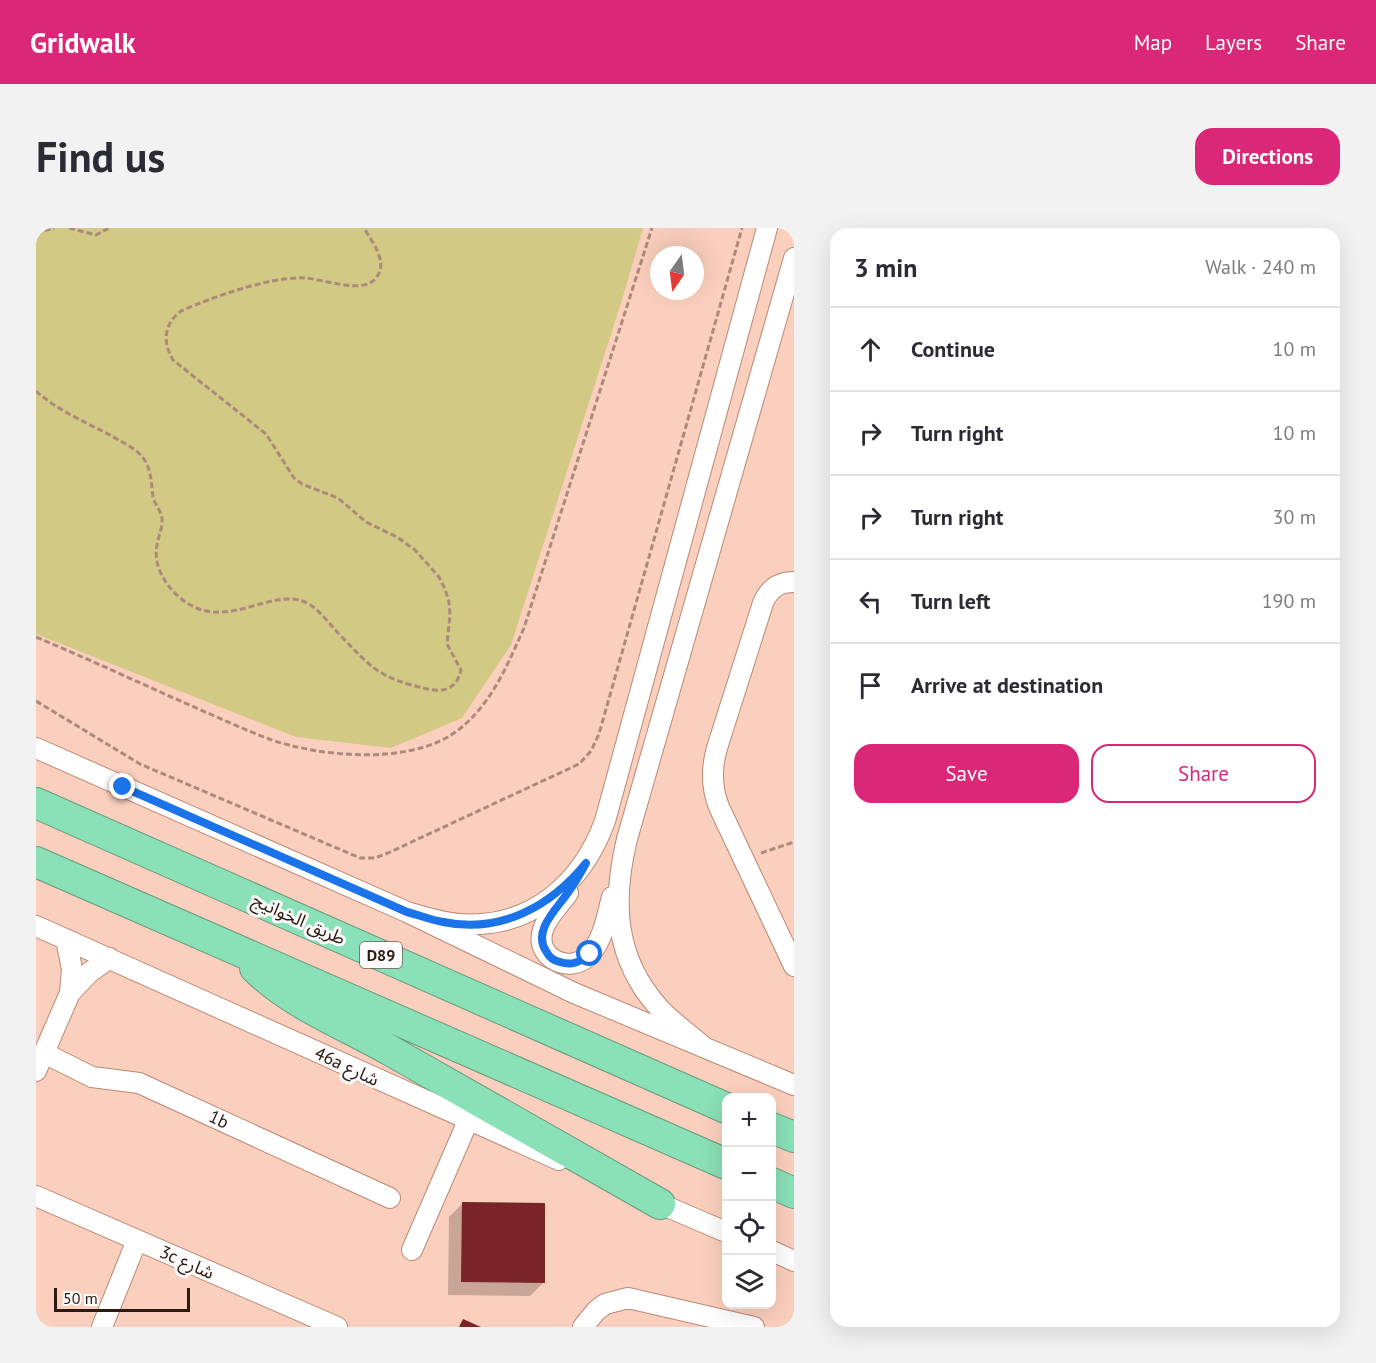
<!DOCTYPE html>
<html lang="en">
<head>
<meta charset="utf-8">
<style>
	body { margin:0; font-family:"PT Sans","Noto Sans Arabic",sans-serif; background:#f2f2f3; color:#2b2b33 }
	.controls { position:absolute; right:18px; bottom:18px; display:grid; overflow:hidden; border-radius:12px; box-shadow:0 6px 24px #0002 }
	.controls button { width:54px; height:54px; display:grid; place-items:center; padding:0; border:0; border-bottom:2px solid #e1e1e2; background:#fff; color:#2b2b33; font:30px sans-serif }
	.compass { position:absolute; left:614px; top:18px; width:54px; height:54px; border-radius:50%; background:#fff; box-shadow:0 6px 24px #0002; rotate:194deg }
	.scale { position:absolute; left:18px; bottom:15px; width:136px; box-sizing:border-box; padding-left:6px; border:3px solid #2c1911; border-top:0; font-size:16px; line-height:21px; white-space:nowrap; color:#2c1911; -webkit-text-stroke:4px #fbfbfb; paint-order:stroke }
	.stop { position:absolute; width:18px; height:18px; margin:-14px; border:4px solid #1a73e8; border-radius:50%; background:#fff }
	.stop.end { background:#1a73e8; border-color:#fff; box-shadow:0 2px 6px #0008 }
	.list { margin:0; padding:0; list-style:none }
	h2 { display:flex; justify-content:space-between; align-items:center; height:78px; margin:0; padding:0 24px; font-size:26px }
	h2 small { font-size:20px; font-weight:400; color:#7c7c81 }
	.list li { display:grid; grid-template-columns:39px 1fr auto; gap:18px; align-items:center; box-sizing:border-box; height:84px; padding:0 24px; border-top:2px solid #e1e1e2 }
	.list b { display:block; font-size:22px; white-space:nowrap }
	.list em { font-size:20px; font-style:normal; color:#7c7c81 }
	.actions { display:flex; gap:12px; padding:18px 24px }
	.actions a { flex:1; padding:14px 0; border:2px solid #db2777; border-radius:18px; text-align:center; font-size:21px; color:#db2777 }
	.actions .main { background:#db2777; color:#fff }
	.icon { flex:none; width:33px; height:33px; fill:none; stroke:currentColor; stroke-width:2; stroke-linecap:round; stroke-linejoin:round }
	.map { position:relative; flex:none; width:758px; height:1099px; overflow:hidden; border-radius:18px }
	header { display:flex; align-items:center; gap:36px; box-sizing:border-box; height:84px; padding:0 30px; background:#db2777; color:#fff }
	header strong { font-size:28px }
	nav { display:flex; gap:33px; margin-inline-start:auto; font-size:21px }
	.intro { display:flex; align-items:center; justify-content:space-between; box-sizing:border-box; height:144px; padding:0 36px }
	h1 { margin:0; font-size:42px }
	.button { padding:15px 27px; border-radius:18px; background:#db2777; color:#fff; font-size:21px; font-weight:700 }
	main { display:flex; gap:36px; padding:0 36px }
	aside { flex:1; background:#fff; border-radius:18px; box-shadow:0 6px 24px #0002 }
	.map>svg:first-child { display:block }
	.green { fill:#d1c984 }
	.shadow { fill:#0003 }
	.building { fill:#792426 }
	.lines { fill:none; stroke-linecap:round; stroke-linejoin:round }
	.minor-casing { stroke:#bb8873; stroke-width:22 }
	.highway-casing { stroke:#699a7d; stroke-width:32 }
	.path { stroke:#ac8a7b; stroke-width:3; stroke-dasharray:6 3; stroke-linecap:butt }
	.minor { stroke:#fff; stroke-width:20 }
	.highway { stroke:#8ae0b7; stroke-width:30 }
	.route { stroke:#1a73e8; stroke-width:8 }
	.labels { text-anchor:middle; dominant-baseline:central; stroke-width:6; stroke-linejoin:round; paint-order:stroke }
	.shield { fill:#fbfbfb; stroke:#6a5d57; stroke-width:1.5 }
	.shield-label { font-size:16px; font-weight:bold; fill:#2c1911 }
	.street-label { font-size:18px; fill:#2c1911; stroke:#fbfbfb }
</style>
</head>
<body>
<header>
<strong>Gridwalk</strong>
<nav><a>Map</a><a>Layers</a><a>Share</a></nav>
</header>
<div class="intro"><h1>Find us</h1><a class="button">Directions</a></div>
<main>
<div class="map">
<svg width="758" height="1099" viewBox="0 0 758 1099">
	<rect width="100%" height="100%" fill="#fbcfbd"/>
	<path class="green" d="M 0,0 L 607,0 L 586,72 L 475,417 L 426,490 L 355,520 L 260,509 L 0,406 Z"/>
	<path class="shadow" d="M 427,975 L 508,1054 L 494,1068 L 412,1067 L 413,989 Z"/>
	<path class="building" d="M 426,974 L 509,975 L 509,1055 L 425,1054 Z
		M 427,1091 L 445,1099 L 423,1099 Z"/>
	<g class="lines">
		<g class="minor-casing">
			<path id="minor" d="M 758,354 C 742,354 733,361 727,375 L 681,520 C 675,541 675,559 683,579 L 758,738
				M 0,520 L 371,684 L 538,765 L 758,857
				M 532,665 C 524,676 513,687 508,699 C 495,729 535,749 555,725 C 568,709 571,687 576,669
				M 371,684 C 388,689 406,695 424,696 C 495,701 546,656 569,593 L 731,0
				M 0,698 L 523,932
				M 30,711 L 36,741 L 34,765
				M 668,819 C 653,806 636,794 623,780 C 578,730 576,673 591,611 L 758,30
				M 8,825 L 56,849 L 103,855 L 354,970
				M 0,843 L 34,765 L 54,744 L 74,730
				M 0,968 L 301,1099
				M 613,971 L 690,1004
				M 376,1022 L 432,893
				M 736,1023 L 758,1033
				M 66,1099 L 101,1012
				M 547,1099 L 560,1083 L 569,1076 L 592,1070 L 718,1099"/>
		</g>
		<g class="highway-casing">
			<path id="highway" d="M 0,575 L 690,880
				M 0,634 L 690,936
				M 219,740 C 258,778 308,796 355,823 C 444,874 534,925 624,976
				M 736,900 L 758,909
				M 736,955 L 758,965"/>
		</g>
		<path class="path" d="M 33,0 L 60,7 L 73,0
			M 0,5 L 18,0
			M 0,163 C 21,182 49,194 74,207 C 85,214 99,219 107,230 C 116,242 115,255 117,269 C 119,277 125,283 126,290 C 127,299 122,309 121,317 C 117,336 128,356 143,369 C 189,409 235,355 273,376 C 284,383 293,395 302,405 C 336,440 342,450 392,461 C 409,465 421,460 425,442 L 411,416 L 414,387 L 413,374 L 409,361 L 403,349 L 379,322 L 361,309 L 330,294 L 302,270 L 266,256 L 258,250 L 230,206 L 137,132 C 126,114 128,96 145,83 C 177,69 235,48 269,50 C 288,51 327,67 340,50 C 353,34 336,14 328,0
			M 0,409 C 45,428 89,448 133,468 C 166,482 199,498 233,511 C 284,529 372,537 418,505 C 454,480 471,438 488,400 L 616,0
			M 0,473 L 104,536 L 324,630 L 339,630 L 352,625 L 543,536 L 555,523 L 563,506 L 706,0
			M 725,625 L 758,614"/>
		<use href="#minor" class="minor"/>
		<use href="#highway" class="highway"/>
	</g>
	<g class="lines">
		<path class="route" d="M 87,559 L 371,684 C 383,687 395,692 407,694 C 465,706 515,678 550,635 C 545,644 540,654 533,663 C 522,680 496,702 510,723 C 513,729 518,733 524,734 C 536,738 544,734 554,726"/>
	</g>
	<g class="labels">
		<rect class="shield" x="324" y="714" width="42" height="26" rx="4.5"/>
		<g class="shield-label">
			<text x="345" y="727">D89</text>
		</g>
		<g class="street-label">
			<text transform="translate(263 691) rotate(24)">طريق الخوانيج</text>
			<text transform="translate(311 838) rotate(25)">46a شارع</text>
			<text transform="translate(183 891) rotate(25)">1b</text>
			<text transform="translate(151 1034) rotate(24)">3c شارع</text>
		</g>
	</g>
</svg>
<div class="controls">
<button>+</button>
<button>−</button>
<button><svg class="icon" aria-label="locate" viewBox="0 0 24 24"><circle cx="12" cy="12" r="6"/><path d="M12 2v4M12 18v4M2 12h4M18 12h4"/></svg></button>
<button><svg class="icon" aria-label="layers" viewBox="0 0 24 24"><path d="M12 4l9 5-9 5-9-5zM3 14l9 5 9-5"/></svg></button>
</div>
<svg class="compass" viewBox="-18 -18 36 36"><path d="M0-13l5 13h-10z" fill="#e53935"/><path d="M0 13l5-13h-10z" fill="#7c7c81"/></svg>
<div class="scale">50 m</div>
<div class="stop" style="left:554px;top:726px"></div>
<div class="stop end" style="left:87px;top:559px"></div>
</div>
<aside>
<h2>3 min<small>Walk · 240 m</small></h2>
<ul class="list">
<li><svg class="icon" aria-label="ahead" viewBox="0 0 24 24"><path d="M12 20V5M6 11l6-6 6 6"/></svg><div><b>Continue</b></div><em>10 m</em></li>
<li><svg class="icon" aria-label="right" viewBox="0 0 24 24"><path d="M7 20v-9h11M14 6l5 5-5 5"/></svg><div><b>Turn right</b></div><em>10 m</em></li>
<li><svg class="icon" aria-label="right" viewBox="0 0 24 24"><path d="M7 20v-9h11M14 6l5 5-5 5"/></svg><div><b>Turn right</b></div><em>30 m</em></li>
<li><svg class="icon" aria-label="left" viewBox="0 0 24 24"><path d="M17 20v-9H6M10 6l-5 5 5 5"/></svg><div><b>Turn left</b></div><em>190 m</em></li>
<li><svg class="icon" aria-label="arrive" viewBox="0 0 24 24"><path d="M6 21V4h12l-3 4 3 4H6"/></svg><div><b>Arrive at destination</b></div></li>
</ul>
<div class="actions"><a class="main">Save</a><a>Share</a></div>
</aside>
</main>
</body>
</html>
